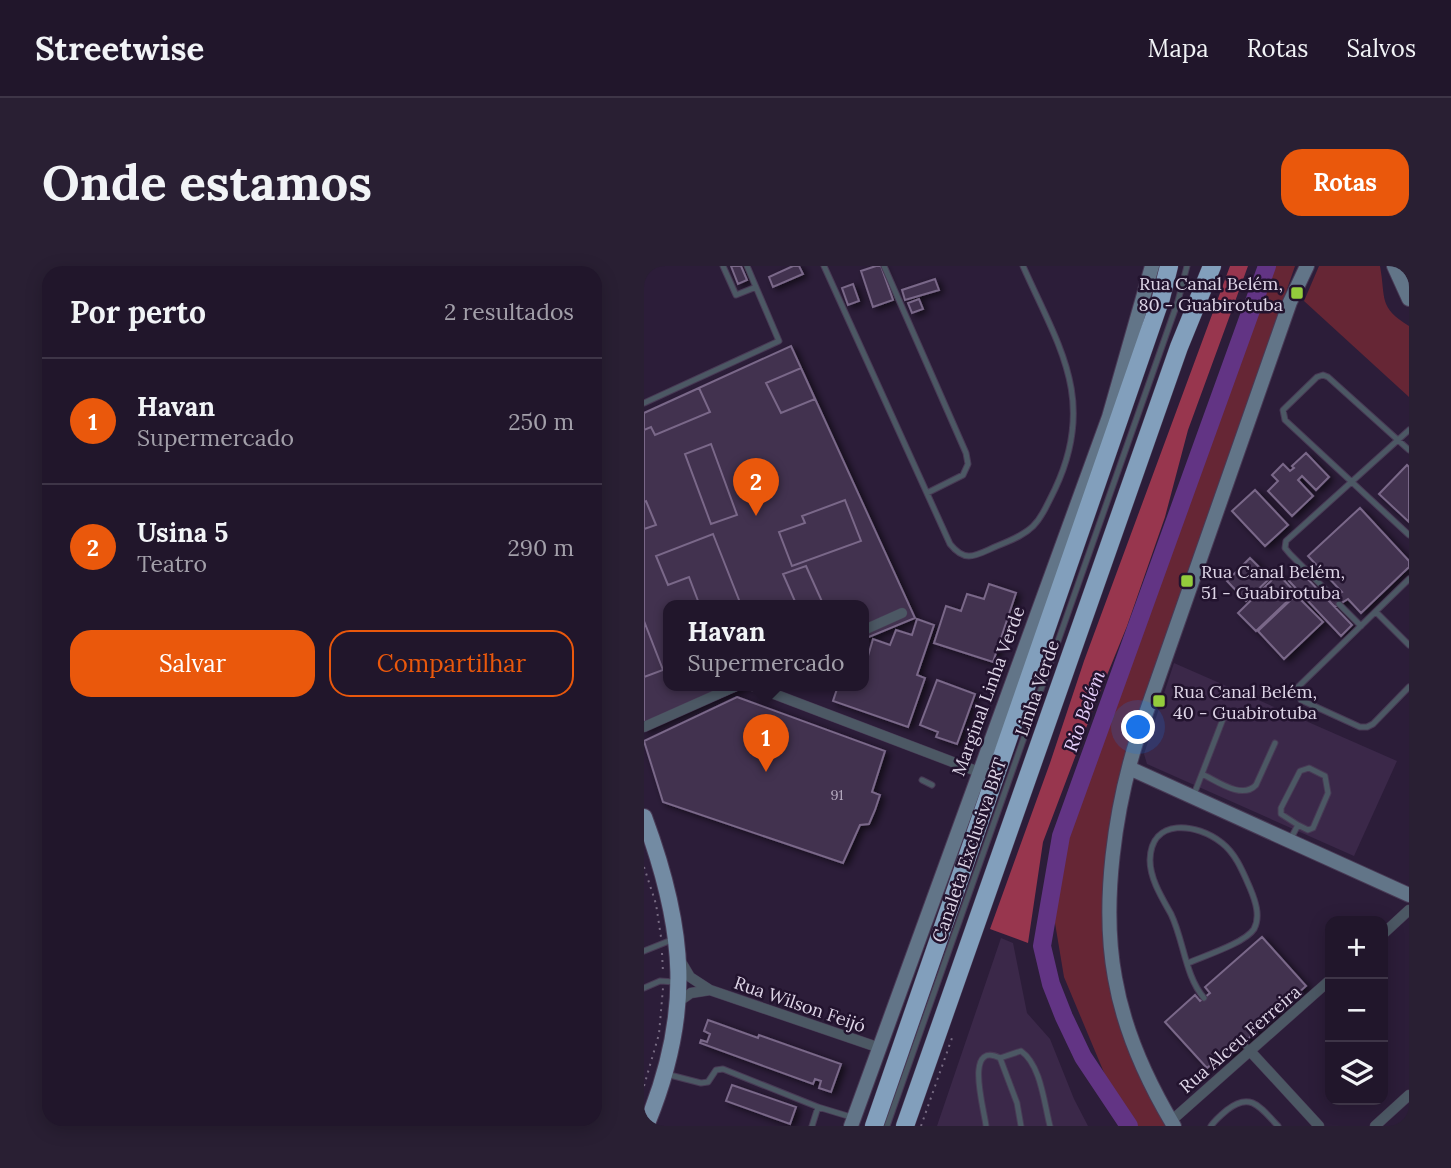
<!DOCTYPE html>
<html lang="pt">
<head>
<meta charset="utf-8">
<style>
	body { margin:0; font-family:Lora,serif; background:#291f33; color:#f1f3f6 }
	.controls { position:absolute; right:21px; bottom:21px; display:grid; overflow:hidden; border-radius:14px; box-shadow:0 4px 18px #0003 }
	.controls button { width:63px; height:63px; display:grid; place-items:center; padding:0; border:0; border-bottom:2px solid #3e3547; background:#21162b; color:#f1f3f6; font:35px sans-serif }
	.you { position:absolute; left:495px; top:462px; width:24px; height:24px; margin:-18px; border:5px solid #fff; border-radius:50%; background:#1a73e8; box-shadow:0 0 0 10px #1a73e833 }
	.badge { display:grid; place-items:center; width:46px; height:46px; border-radius:50%; background:#ea580c; color:#fff; font-size:23px; font-weight:700 }
	.pin { position:absolute; translate:-50% -58px; filter:drop-shadow(0 2px 4px #0008) }
	.pin::after { content:''; position:absolute; top:37px; width:24px; height:21px; background:inherit; clip-path:polygon(0 0,100% 0,50% 100%) }
	.popup { position:absolute; left:19px; top:334px; width:206px; height:91px; box-sizing:border-box; display:grid; place-content:center; border-radius:14px; background:#21162b; filter:drop-shadow(0 2px 5px #0005); font-size:23px; white-space:nowrap; color:#a29fa9 }
	.popup b { font-size:26px; color:#f1f3f6 }
	.popup::after { content:''; position:absolute; left:50%; top:100%; margin-left:-14px; border:14px solid transparent; border-top-color:#21162b }
	.list { margin:0; padding:0; list-style:none }
	h2 { display:flex; justify-content:space-between; align-items:center; height:91px; margin:0; padding:0 28px; font-size:30px }
	h2 small { font-size:23px; font-weight:400; color:#a29fa9 }
	.list li { display:grid; grid-template-columns:46px 1fr auto; gap:21px; align-items:center; box-sizing:border-box; height:126px; padding:0 28px; border-top:2px solid #3e3547 }
	.list b { display:block; font-size:26px; white-space:nowrap }
	.list p { margin:0; font-size:23px; white-space:nowrap; color:#a29fa9 }
	.list em { font-size:23px; font-style:normal; color:#a29fa9 }
	.actions { display:flex; gap:14px; padding:21px 28px }
	.actions a { flex:1; padding:16px 0; border:2px solid #ea580c; border-radius:21px; text-align:center; font-size:24px; color:#ea580c }
	.actions .main { background:#ea580c; color:#fff }
	.icon { flex:none; width:38px; height:38px; fill:none; stroke:currentColor; stroke-width:2; stroke-linecap:round; stroke-linejoin:round }
	.map { position:relative; flex:none; width:765px; height:860px; overflow:hidden; border-radius:21px }
	header { display:flex; align-items:center; gap:42px; box-sizing:border-box; height:98px; padding:0 35px; background:#21162b; border-bottom:2px solid #3e3547 }
	header strong { font-size:33px }
	nav { display:flex; gap:38px; margin-inline-start:auto; font-size:24px }
	.intro { display:flex; align-items:center; justify-content:space-between; box-sizing:border-box; height:168px; padding:0 42px }
	h1 { margin:0; font-size:49px }
	.button { padding:18px 32px; border-radius:21px; background:#ea580c; color:#fff; font-size:24px; font-weight:700 }
	main { display:flex; gap:42px; padding:0 42px }
	aside { flex:1; background:#21162b; border-radius:21px; box-shadow:0 4px 18px #0003 }
	.map>svg:first-child { display:block }
	.built { fill:#3b2849 }
	.green { fill:#662635 }
	.forest { fill:#98364e }
	.lines { fill:none; stroke-linecap:round; stroke-linejoin:round }
	.river { stroke:#623484; stroke-width:18 }
	.building { fill:#42324f; stroke:#7a6889; stroke-width:2; filter:url(#shadow) }
	.lane-casing { stroke:#483a55; stroke-width:7 }
	.street-casing { stroke:#483a55; stroke-width:11 }
	.secondary-casing { stroke:#483a55; stroke-width:16 }
	.primary-casing { stroke:#483a55; stroke-width:18 }
	.highway-casing { stroke:#483a55; stroke-width:19 }
	.path { stroke:#776a82; stroke-width:2; stroke-dasharray:2 5; stroke-linecap:butt }
	.lane { stroke:#4c5864; stroke-width:5 }
	.street { stroke:#4c5864; stroke-width:10 }
	.secondary { stroke:#627588; stroke-width:14 }
	.primary { stroke:#738ba3; stroke-width:16 }
	.highway { stroke:#829fbc; stroke-width:18 }
	.poi-dot { fill:#94cc3c; stroke:#22132e; stroke-width:2.5 }
	.labels { text-anchor:middle; dominant-baseline:central; stroke-width:5; stroke-linejoin:round; paint-order:stroke }
	.number-label { font-size:14px; fill:#b7acc1 }
	.poi-label { font-size:18px; fill:#ded5e7; stroke:#22132e; text-anchor:start }
	.street-label { font-size:18px; fill:#ded5e7; stroke:#22132e }
	.water-label { font-size:19px; font-style:italic; fill:#e8d1fd; stroke:#22132e }
</style>
</head>
<body>
<header>
<strong>Streetwise</strong>
<nav><a>Mapa</a><a>Rotas</a><a>Salvos</a></nav>
</header>
<div class="intro"><h1>Onde estamos</h1><a class="button">Rotas</a></div>
<main>
<aside>
<h2>Por perto<small>2 resultados</small></h2>
<ul class="list">
<li><span class="badge">1</span><div><b>Havan</b><p>Supermercado</p></div><em>250 m</em></li>
<li><span class="badge">2</span><div><b>Usina 5</b><p>Teatro</p></div><em>290 m</em></li>
</ul>
<div class="actions"><a class="main">Salvar</a><a>Compartilhar</a></div>
</aside>
<div class="map">
<svg width="765" height="860" viewBox="0 0 765 860">
	<defs>
		<filter id="shadow"><feDropShadow dx="4" dy="2.5" stdDeviation="3.5" flood-color="#0009"/></filter>
	</defs>
	<rect width="100%" height="100%" fill="#2c1d39"/>
	<path class="built" d="M 530,397 L 753,495 L 710,590 L 503,498 L 500,488 Z
		M 357,672 L 369,677 L 383,747 L 406,773 L 430,833 L 444,860 L 293,860 Z"/>
	<path class="green" d="M 628,0 L 651,0 L 478,502 L 467,722 L 476,763 L 494,808 L 521,860 L 491,860 L 469,828 L 420,711 L 410,651 L 421,572 Z
		M 675,0 L 736,0 C 742,33 734,41 765,60 L 765,131 L 660,35 Z"/>
	<path class="forest" d="M 586,0 L 604,0 L 544,164 L 521,251 L 483,360 L 450,441 L 399,576 L 384,677 L 346,663 L 406,497 L 440,395 Z"/>
	<g class="lines">
		<path class="river" d="M 485,860 L 439,791 L 420,751 L 407,718 L 398,680 L 417,570 L 623,0"/>
	</g>
	<path class="building" d="M 87,0 L 97,0 L 103,14 L 94,18 Z
		M 149,0 L 155,0 L 159,8 L 129,21 L 125,11 Z
		M 232,0 L 237,0 L 249,34 L 229,41 L 217,5 Z
		M 291,13 L 295,24 L 261,34 L 258,24 Z
		M 209,18 L 215,35 L 204,39 L 198,22 Z
		M 275,33 L 279,43 L 268,47 L 264,37 Z
		M 147,80 L 271,352 L 220,373 L 220,340 L 24,340 L 24,420 L 102,420 L 0,464 L 0,147 Z
		M 157,102 L 171,133 L 137,147 L 122,117 Z
		M 55,122 L 66,146 L 11,169 L 7,161 L 0,164 L 0,147 Z
		M 67,178 L 93,249 L 67,258 L 41,188 Z
		M 662,187 L 685,211 L 672,224 L 658,210 L 654,214 L 669,230 L 648,250 L 624,225 L 634,215 L 628,209 L 639,198 L 646,205 L 650,202 L 648,200 Z
		M 763,199 L 765,201 L 765,256 L 735,228 Z
		M 611,224 L 644,259 L 621,280 L 588,245 Z
		M 201,234 L 217,275 L 148,300 L 135,266 L 161,257 L 158,250 Z
		M 2,235 L 12,259 L 0,263 L 0,236 Z
		M 716,242 L 765,295 L 765,301 L 717,347 L 704,333 L 691,341 L 684,334 L 698,326 L 664,290 Z
		M 69,268 L 97,339 L 56,340 L 45,311 L 24,319 L 12,290 Z
		M 606,292 L 626,312 L 602,335 L 583,315 Z
		M 162,300 L 180,340 L 153,340 L 139,308 Z
		M 656,305 L 708,359 L 697,370 L 645,315 Z
		M 634,308 L 652,327 L 612,365 L 594,347 Z
		M 345,318 L 372,327 L 349,396 L 290,377 L 302,340 L 317,345 L 323,328 L 340,333 Z
		M 652,329 L 679,356 L 640,393 L 614,365 Z
		M 273,353 L 290,359 L 273,409 L 281,412 L 264,461 L 189,435 L 194,420 L 220,420 L 220,389 L 224,390 L 229,373 L 246,379 L 252,364 L 268,369 Z
		M 0,355 L 19,404 L 0,411 Z
		M 293,414 L 331,428 L 313,478 L 292,471 L 294,466 L 276,459 Z
		M 93,431 L 241,485 L 228,526 L 236,529 L 231,544 L 225,558 L 216,559 L 199,597 L 19,536 L 0,475 Z
		M 618,671 L 662,720 L 584,791 L 581,787 L 563,802 L 521,756 L 551,729 L 556,735 L 560,732 L 566,727 L 561,721 Z
		M 64,754 L 114,772 L 115,769 L 197,798 L 187,826 L 175,822 L 177,815 L 171,813 L 169,818 L 56,777 L 57,774 L 63,776 L 66,768 L 60,765 Z
		M 88,819 L 152,841 L 146,858 L 82,835 Z"/>
	<g class="lines">
		<g class="lane-casing">
			<path id="lane" d="M 79,0 L 92,29 L 112,21
				M 180,0 L 306,278 C 322,298 332,289 353,280 C 391,265 393,260 411,223 C 453,134 415,81 379,0
				M 240,0 L 322,187 L 324,198 L 319,209 L 283,227
				M 0,3 L 7,0
				M 0,137 L 135,75 L 103,0
				M 765,184 L 684,111 L 679,109 L 673,111 L 639,144 L 641,154 L 765,269
				M 765,313 L 654,421 L 653,428 L 657,434 L 716,461 L 723,461 L 729,458 L 765,421
				M 689,331 L 646,288 L 641,282 L 642,275 L 765,164
				M 695,338 L 717,360
				M 732,346 L 765,379
				M 558,508 C 573,515 598,534 612,519 L 631,477
				M 278,514 L 288,519
				M 549,531 L 579,453
				M 646,574 L 654,559 L 637,548 L 637,542 L 656,505 L 665,502 L 681,510 L 684,527 L 669,562 L 664,564 L 654,559
				M 0,685 L 30,673
				M 544,697 C 560,690 601,677 610,663 C 617,650 611,634 606,622 C 599,606 592,588 578,577 C 553,557 507,551 506,594 C 506,613 518,632 527,648 C 540,675 541,710 560,732
				M 0,722 L 16,715 L 31,716
				M 599,777 L 606,785
				M 356,792 L 377,785 C 397,799 400,837 406,860
				M 22,808 L 57,817 L 64,816 L 72,804 L 79,803 L 174,841
				M 168,860 L 174,841 L 207,851
				M 243,860 L 534,35 L 543,0
				M 342,860 C 341,846 319,774 356,792 L 373,837 L 377,860
				M 567,860 C 571,854 577,849 583,844 C 607,825 617,842 634,860"/>
		</g>
		<g class="street-casing">
			<path id="street" d="M 220,364 L 258,347
				M 109,420 L 335,506
				M 0,461 L 92,420
				M 739,668 L 765,644
				M 36,694 L 46,711 L 66,724 L 236,782
				M 34,736 L 47,727 L 66,724
				M 606,785 L 675,860
				M 527,855 L 686,714
				M 731,860 L 765,829"/>
		</g>
		<g class="secondary-casing">
			<path id="secondary" d="M 750,0 L 765,33
				M 485,502 L 765,629
				M 207,860 L 465,151 L 508,0
				M 530,860 C 503,815 480,764 471,712 C 457,637 471,542 494,470 L 646,36 L 663,0"/>
		</g>
		<g class="primary-casing">
			<path id="primary" d="M 0,551 C 42,664 49,747 2,860"/>
		</g>
		<g class="highway-casing">
			<path id="highway" d="M 230,860 L 517,32 L 525,0
				M 261,860 L 535,81 L 568,0"/>
		</g>
		<path class="path" d="M 0,601 L 12,638 L 17,671
			M 18,687 L 19,706
			M 0,820 L 15,768 L 19,722
			M 277,860 L 308,772"/>
		<use href="#lane" class="lane"/>
		<use href="#street" class="street"/>
		<use href="#secondary" class="secondary"/>
		<use href="#primary" class="primary"/>
		<use href="#highway" class="highway"/>
	</g>
	<g class="poi-dot">
		<rect x="646" y="20" width="14" height="14" rx="3.5"/>
		<rect x="536" y="308" width="14" height="14" rx="3.5"/>
		<rect x="508" y="428" width="14" height="14" rx="3.5"/>
	</g>
	<g class="labels">
		<g class="number-label">
			<text x="193" y="529">91</text>
		</g>
		<g class="poi-label">
			<text x="639" y="17" text-anchor="end">Rua Canal Belém,<tspan x="639" dy="21">80 - Guabirotuba</tspan></text>
			<text x="557" y="305">Rua Canal Belém,<tspan x="557" dy="21">51 - Guabirotuba</tspan></text>
			<text x="529" y="425">Rua Canal Belém,<tspan x="529" dy="21">40 - Guabirotuba</tspan></text>
		</g>
		<g class="street-label">
			<text transform="translate(393 422) rotate(-71)">Linha Verde</text>
			<text transform="translate(344 425) rotate(-70)">Marginal Linha Verde</text>
			<text transform="translate(325 584) rotate(-71)">Canaleta Exclusiva BRT</text>
			<text transform="translate(156 738) rotate(19)">Rua Wilson Feijó</text>
			<text transform="translate(596 773) rotate(-41)">Rua Alceu Ferreira</text>
		</g>
		<g class="water-label">
			<text transform="translate(440 445) rotate(-70)">Rio Belém</text>
		</g>
	</g>
</svg>
<div class="controls">
<button>+</button>
<button>−</button>
<button><svg class="icon" aria-label="layers" viewBox="0 0 24 24"><path d="M12 4l9 5-9 5-9-5zM3 14l9 5 9-5"/></svg></button>
</div>
<div class="you"></div>
<div class="pin badge" style="left:122px;top:506px">1</div>
<div class="popup"><b>Havan</b>Supermercado</div>
<div class="pin badge" style="left:112px;top:250px">2</div>
</div>
</main>
</body>
</html>
